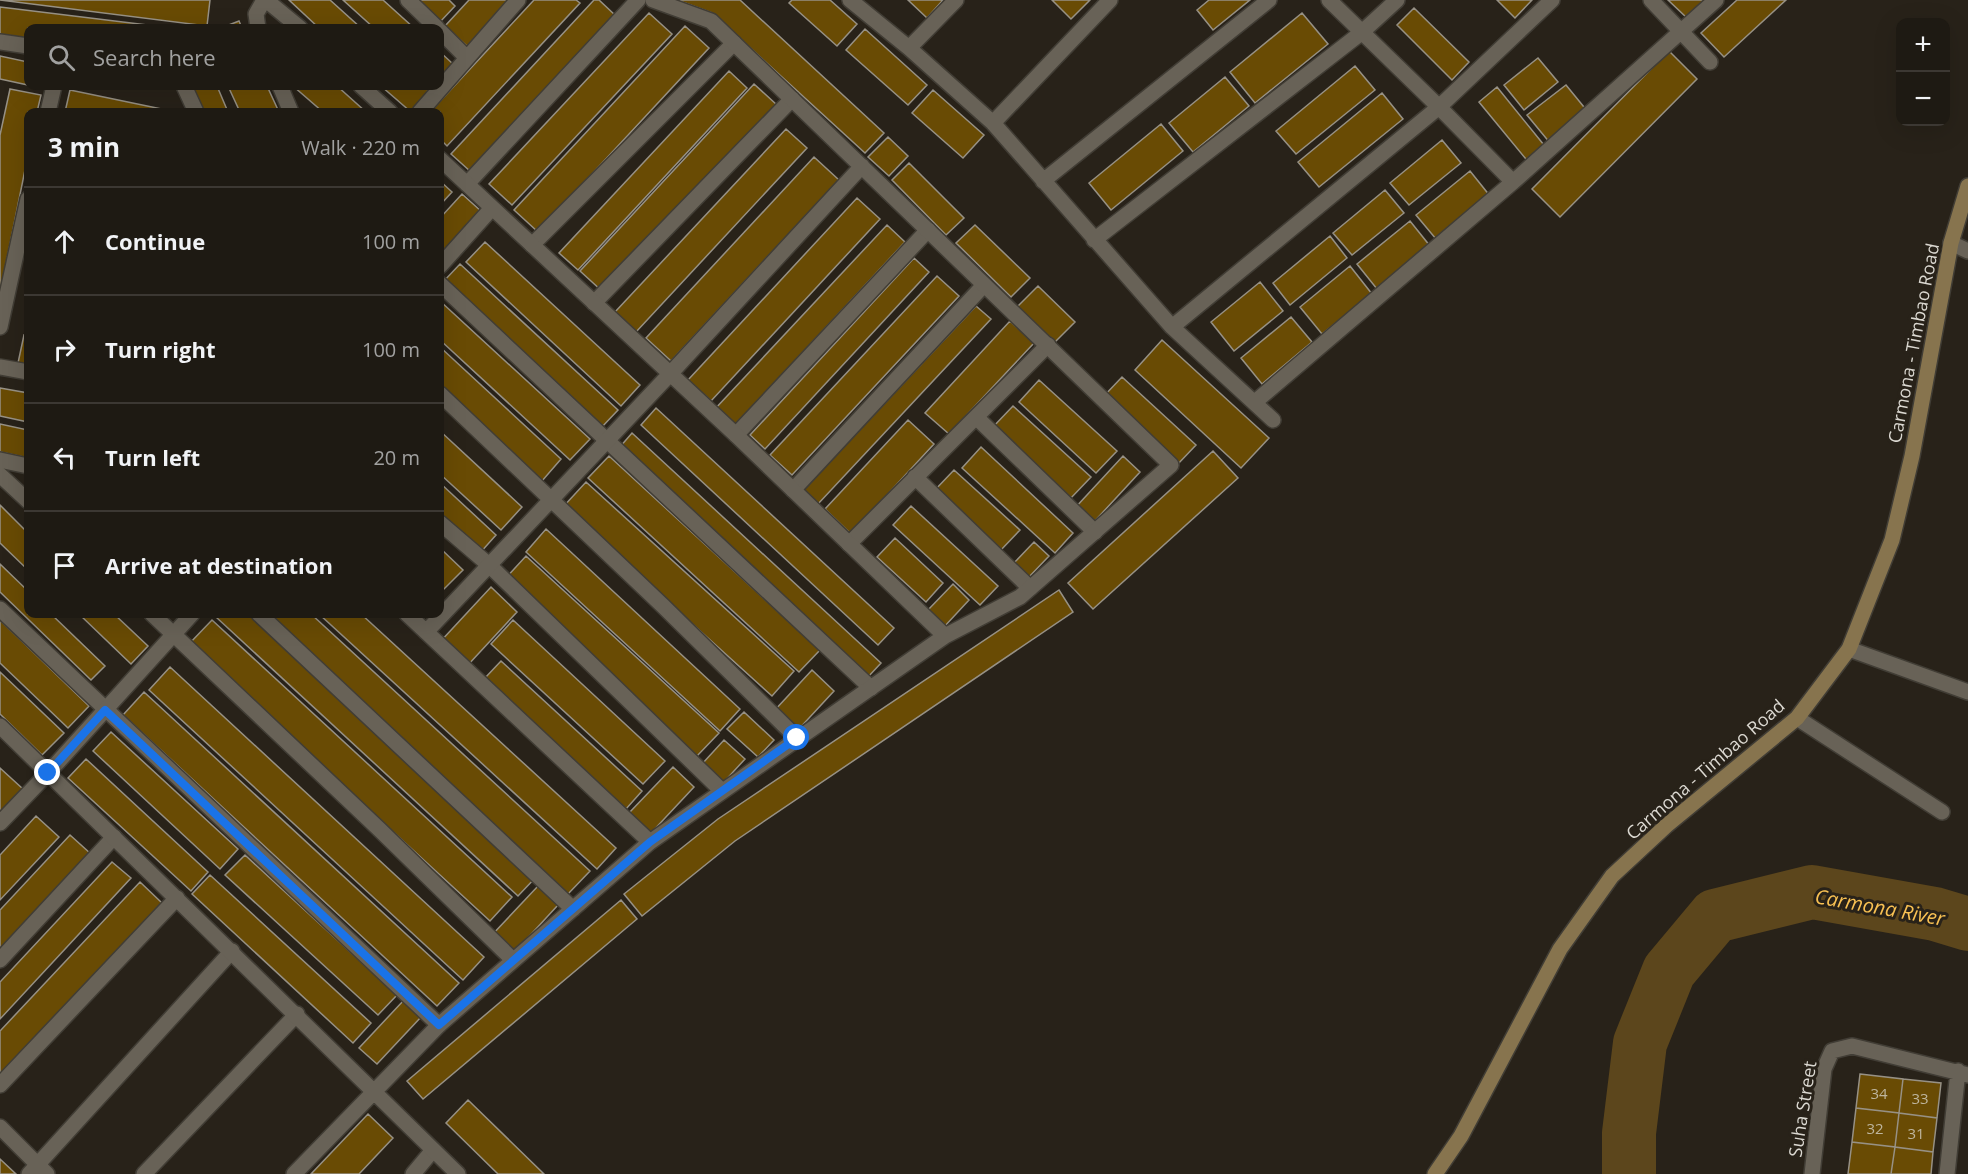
<!DOCTYPE html>
<html lang="en">
<head>
<meta charset="utf-8">
<style>
	body { margin:0; font-family:"Open Sans",sans-serif; background:#26231c; color:#f1f3f6 }
	.controls { position:absolute; right:18px; top:18px; display:grid; overflow:hidden; border-radius:12px; box-shadow:0 6px 24px #0002 }
	.controls button { width:54px; height:54px; display:grid; place-items:center; padding:0; border:0; border-bottom:2px solid #3c3833; background:#1e1a13; color:#f1f3f6; font:30px sans-serif }
	.stop { position:absolute; width:18px; height:18px; margin:-14px; border:4px solid #1a73e8; border-radius:50%; background:#fff }
	.stop.end { background:#1a73e8; border-color:#fff; box-shadow:0 2px 6px #0008 }
	.list { margin:0; padding:0; list-style:none }
	h2 { display:flex; justify-content:space-between; align-items:center; height:78px; margin:0; padding:0 24px; font-size:26px }
	h2 small { font-size:20px; font-weight:400; color:#a1a1a0 }
	.list li { display:grid; grid-template-columns:39px 1fr auto; gap:18px; align-items:center; box-sizing:border-box; height:108px; padding:0 24px; border-top:2px solid #3c3833 }
	.list b { display:block; font-size:22px; white-space:nowrap }
	.list em { font-size:20px; font-style:normal; color:#a1a1a0 }
	.icon { flex:none; width:33px; height:33px; fill:none; stroke:currentColor; stroke-width:2; stroke-linecap:round; stroke-linejoin:round }
	.map { position:relative; flex:none; width:1968px; height:1174px; overflow:hidden }
	.search { position:absolute; background:#1e1a13; box-shadow:0 6px 24px #0002; left:24px; top:24px; width:420px; height:66px; display:flex; align-items:center; gap:15px; box-sizing:border-box; padding:0 21px; border-radius:12px; color:#a1a1a0; font-size:22px }
	.panel { position:absolute; background:#1e1a13; box-shadow:0 6px 24px #0002; left:24px; top:108px; width:420px; height:510px; border-radius:12px }
	.map>svg:first-child { display:block }
	.lines { fill:none; stroke-linecap:round; stroke-linejoin:round }
	.river { stroke:#5c461c; stroke-width:54 }
	.building { fill:#694b04; stroke:#979185; stroke-width:1.5 }
	.lane-casing { stroke:#413d35; stroke-width:18 }
	.street-casing { stroke:#413d35; stroke-width:18 }
	.secondary-casing { stroke:#413d35; stroke-width:18 }
	.lane { stroke:#686257; stroke-width:15 }
	.street { stroke:#686257; stroke-width:15 }
	.secondary { stroke:#87744e; stroke-width:15 }
	.route { stroke:#1a73e8; stroke-width:8 }
	.labels { text-anchor:middle; dominant-baseline:central; stroke-width:6; stroke-linejoin:round; paint-order:stroke }
	.number-label { font-size:15px; fill:#beb59e }
	.street-label { font-size:18px; fill:#dbd8d1; stroke:#282219 }
	.water-label { font-size:20px; font-style:italic; fill:#f8c153; stroke:#282219 }
</style>
</head>
<body>
<div class="map">
<svg width="1968" height="1174" viewBox="0 0 1968 1174">
	<rect width="100%" height="100%" fill="#282219"/>
	<g class="lines">
		<path class="river" d="M 1629,1174 L 1629,1133 L 1640,1043 L 1669,971 L 1715,916 L 1812,892 L 1935,914 L 1968,924"/>
	</g>
	<path class="building" d="M 0,0 L 210,0 L 207,26 Z
		M 289,0 L 330,0 L 361,28 L 319,28 Z
		M 343,0 L 383,0 L 414,28 L 374,28 Z
		M 416,0 L 449,0 L 455,6 L 440,22 Z
		M 469,0 L 511,0 L 468,47 L 445,26 Z
		M 534,0 L 576,0 L 580,3 L 447,146 L 440,139 L 440,112 L 430,112 Z
		M 594,0 L 599,0 L 616,16 L 471,172 L 451,154 Z
		M 677,0 L 740,0 L 884,133 L 865,153 L 712,13 Z
		M 792,0 L 830,0 L 857,24 L 837,46 L 789,3 Z
		M 908,0 L 943,0 L 927,18 Z
		M 1052,0 L 1090,0 L 1071,19 Z
		M 1209,0 L 1250,0 L 1213,30 L 1197,10 Z
		M 1497,0 L 1532,0 L 1515,18 Z
		M 1668,0 L 1705,0 L 1687,18 Z
		M 1737,0 L 1786,0 L 1724,57 L 1701,33 Z
		M 0,7 L 172,28 L 28,28 L 28,42 L 0,38 Z
		M 1414,8 L 1469,62 L 1452,80 L 1397,25 Z
		M 649,13 L 672,34 L 512,205 L 489,184 Z
		M 1302,13 L 1328,44 L 1255,103 L 1230,72 Z
		M 239,21 L 242,28 L 221,28 Z
		M 685,26 L 709,48 L 538,232 L 514,210 Z
		M 865,29 L 927,85 L 908,105 L 846,50 Z
		M 1669,51 L 1697,79 L 1560,217 L 1532,189 Z
		M 440,52 L 453,64 L 440,79 Z
		M 0,56 L 28,62 L 28,85 L 0,79 Z
		M 1538,58 L 1558,82 L 1524,110 L 1504,85 Z
		M 1355,66 L 1375,90 L 1296,154 L 1276,131 Z
		M 729,71 L 747,88 L 578,270 L 559,253 Z
		M 1225,77 L 1249,106 L 1193,152 L 1169,123 Z
		M 754,84 L 777,105 L 603,292 L 580,271 Z
		M 1566,85 L 1588,112 L 1550,143 L 1527,115 Z
		M 191,86 L 217,86 L 228,112 L 201,112 Z
		M 228,86 L 267,86 L 279,112 L 240,112 Z
		M 293,86 L 337,86 L 366,112 L 323,112 Z
		M 381,86 L 423,86 L 431,93 L 411,112 Z
		M 1497,87 L 1548,150 L 1530,164 L 1479,102 Z
		M 10,89 L 41,95 L 37,112 L 28,112 L 28,155 L 0,294 L 0,135 Z
		M 70,90 L 176,112 L 65,112 Z
		M 933,90 L 984,135 L 963,158 L 912,113 Z
		M 1382,93 L 1403,119 L 1319,187 L 1298,162 Z
		M 1161,124 L 1183,151 L 1111,210 L 1089,183 Z
		M 786,129 L 807,148 L 636,332 L 615,312 Z
		M 888,137 L 908,156 L 889,176 L 868,157 Z
		M 1442,140 L 1461,163 L 1409,205 L 1390,183 Z
		M 814,157 L 839,180 L 671,361 L 646,338 Z
		M 909,163 L 964,218 L 946,235 L 892,180 Z
		M 1470,171 L 1490,196 L 1436,239 L 1416,215 Z
		M 440,181 L 452,192 L 440,205 Z
		M 1385,190 L 1404,213 L 1352,255 L 1333,233 Z
		M 462,194 L 482,212 L 440,258 L 440,218 Z
		M 857,198 L 880,219 L 711,401 L 688,380 Z
		M 1410,221 L 1430,246 L 1377,289 L 1357,264 Z
		M 887,225 L 905,242 L 733,428 L 714,410 Z
		M 975,225 L 1030,278 L 1011,297 L 956,243 Z
		M 1330,236 L 1347,258 L 1290,305 L 1273,283 Z
		M 485,242 L 640,385 L 621,406 L 466,262 Z
		M 914,258 L 929,272 L 765,449 L 750,435 Z
		M 460,264 L 618,410 L 601,428 L 443,282 Z
		M 1350,266 L 1372,294 L 1322,334 L 1300,307 Z
		M 937,276 L 959,296 L 792,475 L 770,455 Z
		M 1260,282 L 1283,311 L 1234,351 L 1211,322 Z
		M 1038,286 L 1075,322 L 1054,343 L 1017,307 Z
		M 440,301 L 590,439 L 570,460 L 440,340 Z
		M 976,306 L 991,319 L 818,504 L 803,490 Z
		M 1291,317 L 1312,342 L 1262,384 L 1241,358 Z
		M 1010,321 L 1034,343 L 949,434 L 925,413 Z
		M 24,335 L 28,336 L 28,365 L 18,363 Z
		M 1162,340 L 1269,438 L 1241,468 L 1135,370 Z
		M 440,347 L 561,459 L 542,481 L 440,387 Z
		M 1122,377 L 1196,445 L 1177,465 L 1103,397 Z
		M 1039,380 L 1117,451 L 1096,473 L 1019,402 Z
		M 0,388 L 28,393 L 28,422 L 0,416 Z
		M 1013,406 L 1091,477 L 1070,499 L 992,428 Z
		M 656,408 L 894,628 L 878,645 L 641,425 Z
		M 908,420 L 934,444 L 851,534 L 825,509 Z
		M 0,424 L 28,430 L 28,458 L 0,452 Z
		M 440,431 L 522,507 L 501,530 L 440,474 Z
		M 632,433 L 881,663 L 868,677 L 619,448 Z
		M 981,447 L 1073,533 L 1055,553 L 962,468 Z
		M 1213,451 L 1238,478 L 1093,609 L 1068,583 Z
		M 609,456 L 820,650 L 799,672 L 588,478 Z
		M 1123,456 L 1140,472 L 1092,524 L 1075,508 Z
		M 954,470 L 1020,530 L 1000,551 L 934,491 Z
		M 586,482 L 794,671 L 772,696 L 563,507 Z
		M 440,483 L 496,535 L 480,553 L 440,515 Z
		M 0,505 L 28,533 L 28,570 L 0,543 Z
		M 911,506 L 998,586 L 980,605 L 893,525 Z
		M 546,529 L 740,709 L 720,731 L 526,552 Z
		M 895,538 L 943,583 L 926,602 L 877,557 Z
		M 1034,542 L 1049,556 L 1028,578 L 1013,564 Z
		M 440,548 L 463,570 L 444,589 L 440,585 Z
		M 526,556 L 719,733 L 697,756 L 505,579 Z
		M 0,564 L 28,591 L 28,614 L 51,614 L 105,666 L 91,680 L 0,592 Z
		M 953,584 L 969,600 L 944,627 L 927,611 Z
		M 491,587 L 517,612 L 467,666 L 440,642 Z
		M 1059,590 L 1073,612 L 735,841 L 642,916 L 624,894 L 718,819 Z
		M 79,614 L 114,614 L 148,646 L 131,664 Z
		M 219,614 L 250,614 L 536,877 L 518,896 L 216,617 Z
		M 263,614 L 311,614 L 590,871 L 568,894 Z
		M 319,614 L 361,614 L 616,848 L 597,869 Z
		M 0,620 L 89,706 L 68,728 L 0,663 Z
		M 212,620 L 512,897 L 490,921 L 189,644 Z
		M 513,620 L 665,761 L 643,784 L 491,644 Z
		M 501,661 L 642,791 L 626,809 L 485,678 Z
		M 170,667 L 484,957 L 463,980 L 149,690 Z
		M 812,670 L 834,691 L 797,731 L 774,711 Z
		M 0,672 L 64,733 L 42,755 L 0,714 Z
		M 144,692 L 459,983 L 437,1006 L 123,715 Z
		M 744,712 L 774,740 L 758,757 L 727,729 Z
		M 111,732 L 238,849 L 220,869 L 93,751 Z
		M 724,740 L 745,759 L 723,783 L 702,764 Z
		M 86,759 L 208,872 L 191,891 L 68,778 Z
		M 673,767 L 694,787 L 651,833 L 629,813 Z
		M 0,768 L 23,789 L 0,814 Z
		M 36,816 L 59,837 L 0,900 L 0,855 Z
		M 70,835 L 91,854 L 0,951 L 0,910 Z
		M 245,855 L 397,995 L 378,1015 L 225,875 Z
		M 112,862 L 131,878 L 0,1019 L 0,982 Z
		M 210,875 L 371,1023 L 353,1043 L 192,894 Z
		M 140,882 L 162,903 L 0,1077 L 0,1031 Z
		M 538,886 L 558,905 L 512,955 L 491,936 Z
		M 621,900 L 637,919 L 423,1099 L 407,1081 Z
		M 404,1000 L 422,1016 L 377,1064 L 359,1048 Z
		M 1860,1074 L 1903,1079 L 1899,1113 L 1856,1108 Z
		M 1903,1079 L 1941,1083 L 1937,1118 L 1899,1113 Z
		M 468,1100 L 544,1174 L 498,1174 L 446,1123 Z
		M 1856,1108 L 1899,1113 L 1895,1147 L 1852,1142 Z
		M 1899,1113 L 1937,1118 L 1933,1152 L 1895,1147 Z
		M 368,1114 L 393,1138 L 359,1174 L 311,1174 Z
		M 1852,1142 L 1895,1147 L 1891,1174 L 1848,1174 Z
		M 1895,1147 L 1933,1152 L 1931,1174 L 1891,1174 Z
		M 0,1159 L 16,1174 L 0,1174 Z"/>
	<g class="lines">
		<g class="lane-casing">
			<path id="lane" d="M 408,0 L 437,28
				M 440,31 L 467,58
				M 48,112 L 54,86
				M 420,112 L 518,0
				M 467,184 L 638,0
				M 532,245 L 734,43
				M 440,284 L 871,688
				M 594,303 L 792,99
				M 0,327 L 28,199
				M 976,417 L 1095,532
				M 736,435 L 928,230
				M 915,477 L 1030,588
				M 793,490 L 984,285
				M 440,523 L 489,565 L 722,791
				M 849,544 L 1048,345
				M 0,609 L 439,1025
				M 0,823 L 48,773
				M 0,960 L 114,837
				M 0,1127 L 47,1174
				M 29,1174 L 232,951
				M 144,1174 L 297,1014
				M 413,1174 L 433,1150"/>
		</g>
		<g class="street-casing">
			<path id="street" d="M 266,0 L 300,28
				M 850,0 L 909,48 L 993,123 L 1172,327 L 1273,420
				M 1329,0 L 1439,107 L 1513,182
				M 1651,0 L 1710,62
				M 258,28 L 256,14 L 264,0
				M 0,42 L 28,46
				M 909,48 L 956,0
				M 184,86 L 196,112
				M 280,86 L 291,112
				M 361,86 L 390,112
				M 993,123 L 1110,0
				M 440,159 L 736,435 L 945,636
				M 1043,181 L 1269,0
				M 1094,240 L 1361,33 L 1397,0
				M 1951,243 L 1968,251
				M 440,266 L 492,208
				M 1172,327 L 1439,107 L 1552,0
				M 0,367 L 28,372
				M 440,394 L 663,606 L 797,738
				M 1255,402 L 1513,182 L 1716,0
				M 0,460 L 28,466
				M 0,475 L 28,501
				M 152,614 L 380,830 L 513,960
				M 259,614 L 573,909
				M 407,614 L 650,842
				M 426,632 L 670,374 L 862,166
				M 1849,649 L 1968,692
				M 1797,718 L 1942,812
				M 0,726 L 458,1174
				M 48,773 L 192,614
				M 0,1085 L 177,898
				M 294,1174 L 439,1025 L 650,842 L 945,636 L 1020,597 L 1171,465 L 711,21 L 653,0
				M 1812,1174 L 1824,1069 L 1832,1051 L 1852,1046 L 1968,1075
				M 1947,1174 L 1958,1071"/>
		</g>
		<g class="secondary-casing">
			<path id="secondary" d="M 1435,1174 L 1461,1136 L 1560,949 L 1612,876 L 1667,825 L 1797,718 L 1849,649 L 1892,540 L 1912,456 L 1951,243 L 1968,186"/>
		</g>
		<use href="#lane" class="lane"/>
		<use href="#street" class="street"/>
		<use href="#secondary" class="secondary"/>
	</g>
	<g class="lines">
		<path class="route" d="M 48,773 L 105,710 L 439,1025 L 650,842 L 797,738"/>
	</g>
	<g class="labels">
		<g class="number-label">
			<text x="1879" y="1093">34</text>
			<text x="1920" y="1098">33</text>
			<text x="1875" y="1128">32</text>
			<text x="1916" y="1133">31</text>
		</g>
		<g class="street-label">
			<text transform="translate(1913 343) rotate(-79)">Carmona - Timbao Road</text>
			<text transform="translate(1705 769) rotate(-41)">Carmona - Timbao Road</text>
			<text transform="translate(1802 1109) rotate(-81)">Suha Street</text>
		</g>
		<g class="water-label">
			<text transform="translate(1880 907) rotate(10)">Carmona River</text>
		</g>
	</g>
</svg>
<div class="controls">
<button>+</button>
<button>−</button>
</div>
<div class="stop" style="left:797px;top:738px"></div>
<div class="stop end" style="left:48px;top:773px"></div>
<div class="search"><svg class="icon" aria-label="search" viewBox="0 0 24 24"><circle cx="10" cy="10" r="6"/><path d="M15 15l6 6"/></svg>Search here</div>
<section class="panel">
<h2>3 min<small>Walk · 220 m</small></h2>
<ul class="list">
<li><svg class="icon" aria-label="ahead" viewBox="0 0 24 24"><path d="M12 20V5M6 11l6-6 6 6"/></svg><div><b>Continue</b></div><em>100 m</em></li>
<li><svg class="icon" aria-label="right" viewBox="0 0 24 24"><path d="M7 20v-9h11M14 6l5 5-5 5"/></svg><div><b>Turn right</b></div><em>100 m</em></li>
<li><svg class="icon" aria-label="left" viewBox="0 0 24 24"><path d="M17 20v-9H6M10 6l-5 5 5 5"/></svg><div><b>Turn left</b></div><em>20 m</em></li>
<li><svg class="icon" aria-label="arrive" viewBox="0 0 24 24"><path d="M6 21V4h12l-3 4 3 4H6"/></svg><div><b>Arrive at destination</b></div></li>
</ul>
</section>
</div>
</body>
</html>
